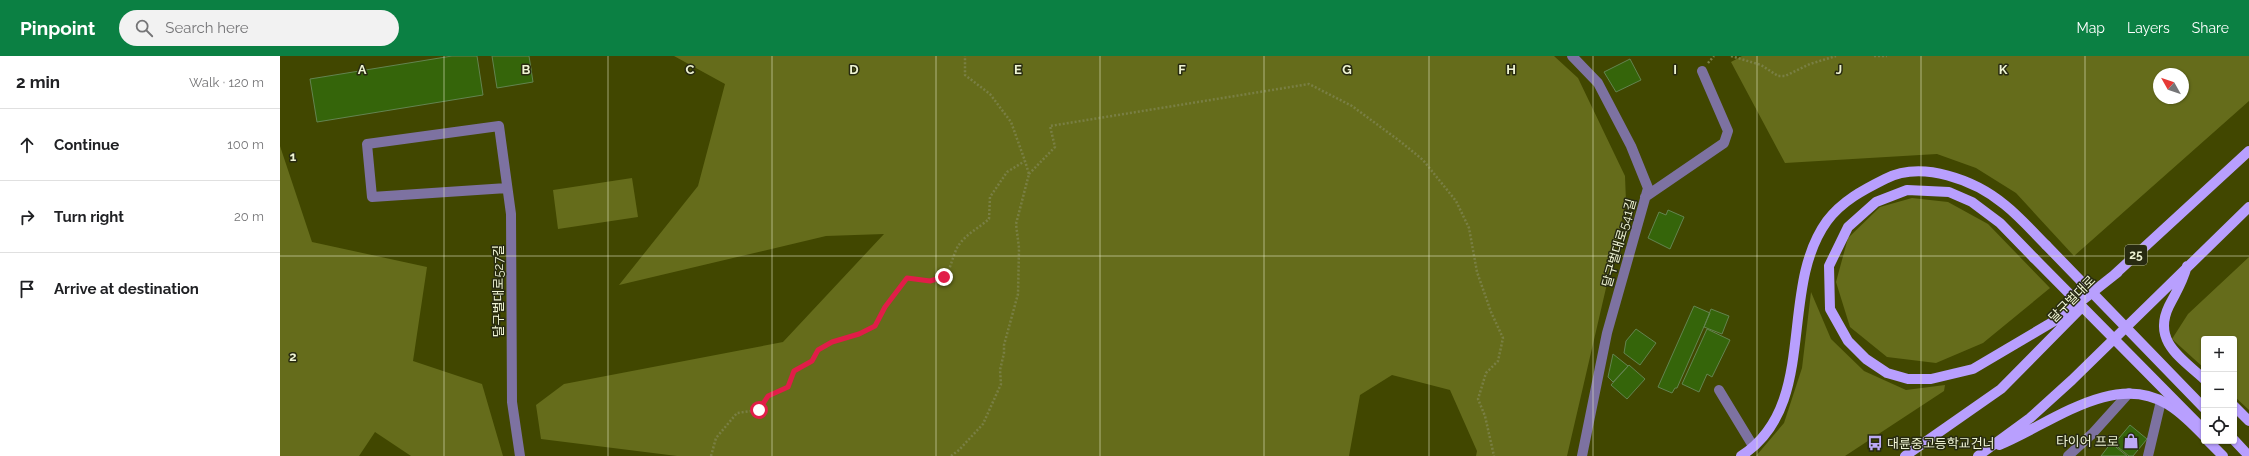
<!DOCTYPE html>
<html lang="en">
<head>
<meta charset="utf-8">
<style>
	body { margin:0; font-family:Raleway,"Noto Sans KR",sans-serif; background:#f2f2f2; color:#202124 }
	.controls { position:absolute; right:12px; bottom:12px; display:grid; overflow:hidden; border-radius:4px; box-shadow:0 1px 3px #0004 }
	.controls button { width:36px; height:36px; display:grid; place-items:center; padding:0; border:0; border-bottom:1px solid #e0e0e0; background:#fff; color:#202124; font:20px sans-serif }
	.compass { position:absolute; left:1873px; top:12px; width:36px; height:36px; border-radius:50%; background:#fff; box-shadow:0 1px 3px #0004; rotate:310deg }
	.stop { position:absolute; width:12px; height:12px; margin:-9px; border:3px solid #e11d48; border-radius:50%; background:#fff }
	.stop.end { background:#e11d48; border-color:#fff; box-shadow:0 1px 4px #0008 }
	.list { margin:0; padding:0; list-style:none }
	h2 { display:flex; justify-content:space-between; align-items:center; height:52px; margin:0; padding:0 16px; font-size:17px }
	h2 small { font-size:13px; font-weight:400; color:#757577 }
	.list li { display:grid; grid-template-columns:26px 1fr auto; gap:12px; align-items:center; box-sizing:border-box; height:72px; padding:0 16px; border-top:1px solid #e0e0e0 }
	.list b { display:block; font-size:15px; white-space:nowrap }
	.list em { font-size:13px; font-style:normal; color:#757577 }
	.icon { flex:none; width:22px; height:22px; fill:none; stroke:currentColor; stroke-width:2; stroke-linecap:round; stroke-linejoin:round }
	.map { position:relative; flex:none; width:1969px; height:400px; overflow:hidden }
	header { display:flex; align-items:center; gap:24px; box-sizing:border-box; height:56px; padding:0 20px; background:#0b8043; color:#fff }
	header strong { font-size:19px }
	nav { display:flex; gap:22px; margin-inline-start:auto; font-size:14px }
	.search { width:280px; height:36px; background:#f2f2f2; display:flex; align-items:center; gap:10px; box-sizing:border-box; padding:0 14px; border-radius:22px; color:#757577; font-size:15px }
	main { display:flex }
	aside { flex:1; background:#fff }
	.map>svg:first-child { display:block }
	.green { fill:#656c1b; fill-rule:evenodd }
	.building { fill:#35650a; stroke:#638450 }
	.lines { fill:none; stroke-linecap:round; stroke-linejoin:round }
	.path { stroke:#797f44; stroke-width:2.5; stroke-dasharray:2 2; stroke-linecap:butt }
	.minor { stroke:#7d72a1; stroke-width:10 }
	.major { stroke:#b89ffe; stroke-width:10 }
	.major-bridge { stroke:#b89ffe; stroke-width:10 }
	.route { stroke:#e11d48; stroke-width:5 }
	.grid { fill:none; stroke:#eef3d3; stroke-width:1; stroke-opacity:0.55 }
	.labels { text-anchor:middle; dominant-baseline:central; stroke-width:3; stroke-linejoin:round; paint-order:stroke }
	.shield { fill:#282b11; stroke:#b3b799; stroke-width:1 }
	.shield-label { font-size:12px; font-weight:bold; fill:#eef3d3 }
	.street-label { font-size:13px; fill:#eef3d3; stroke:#282b11 }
	.poi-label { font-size:13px; fill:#eef3d3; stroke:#282b11; text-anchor:end }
	.grid-label { font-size:13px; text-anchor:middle; font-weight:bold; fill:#eef3d3; stroke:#282b11; stroke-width:3; stroke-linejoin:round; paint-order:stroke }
</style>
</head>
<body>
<header>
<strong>Pinpoint</strong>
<div class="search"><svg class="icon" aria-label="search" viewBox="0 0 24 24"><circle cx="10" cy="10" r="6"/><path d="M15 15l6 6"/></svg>Search here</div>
<nav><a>Map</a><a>Layers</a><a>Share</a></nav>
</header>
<main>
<aside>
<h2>2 min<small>Walk · 120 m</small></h2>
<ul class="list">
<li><svg class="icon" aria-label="ahead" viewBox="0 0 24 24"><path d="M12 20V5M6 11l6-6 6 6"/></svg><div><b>Continue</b></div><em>100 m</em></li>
<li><svg class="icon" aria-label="right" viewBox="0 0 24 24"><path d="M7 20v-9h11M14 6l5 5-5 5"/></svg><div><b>Turn right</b></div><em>20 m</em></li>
<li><svg class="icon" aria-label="arrive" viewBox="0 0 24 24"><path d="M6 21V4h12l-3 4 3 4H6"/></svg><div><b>Arrive at destination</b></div></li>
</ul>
</aside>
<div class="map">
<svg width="1969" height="400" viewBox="0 0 1969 400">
	<rect width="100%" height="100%" fill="#414700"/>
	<path class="green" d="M 394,0 L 1274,0 L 1298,22 L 1345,120 L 1346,146 L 1287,400 L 1196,400 L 1197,395 L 1170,334 L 1112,319 L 1080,339 L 1069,400 L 397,400 L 261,383 L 256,349 L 284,328 L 503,286 L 604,178 L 546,180 L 339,229 L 418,130 L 445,28 Z
		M 1462,0 L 1969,0 L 1969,45 L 1794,200 L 1736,137 L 1696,112 L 1657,98 L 1505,107 L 1451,6 ZM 1879,18 L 1903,18 L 1903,42 L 1879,42 Z
		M 0,90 L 32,186 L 147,211 L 133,305 L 202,328 L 223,400 L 131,400 L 95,376 L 79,400 L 0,400 Z
		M 352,122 L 358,161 L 278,173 L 273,134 Z
		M 1632,142 L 1668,146 L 1708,168 L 1770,232 L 1703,287 L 1656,307 L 1607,301 L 1570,271 L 1556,226 L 1568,182 L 1600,151 Z
		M 1969,201 L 1969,354 L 1954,340 L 1954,283 L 1924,283 L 1924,312 L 1892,283 L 1908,258 Z
		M 1531,236 L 1551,283 L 1584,315 L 1626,334 L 1665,329 L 1664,335 L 1565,400 L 1476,400 L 1504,367 L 1522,312 Z"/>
	<path class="building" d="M 172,0 L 197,0 L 203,39 L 37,66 L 30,23 Z
		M 212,0 L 249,0 L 253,26 L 217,32 Z
		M 1350,3 L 1361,24 L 1336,36 L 1324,16 Z
		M 1388,154 L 1404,161 L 1390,193 L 1368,182 L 1379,156 L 1386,159 Z
		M 1414,250 L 1430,257 L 1397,332 L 1395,332 L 1392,337 L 1378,331 Z
		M 1431,253 L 1449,260 L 1442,278 L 1424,271 Z
		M 1356,273 L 1376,287 L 1360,309 L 1344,297 L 1346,285 Z
		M 1427,273 L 1450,284 L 1432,321 L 1427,318 L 1419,336 L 1402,328 Z
		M 1333,298 L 1348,310 L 1333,326 L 1328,321 Z
		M 1349,309 L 1365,323 L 1347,343 L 1331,329 Z
		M 1850,369 L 1867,383 L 1853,400 L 1849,400 L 1834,388 Z
		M 1831,387 L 1847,400 L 1821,400 Z"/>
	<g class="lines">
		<path class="path" d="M 1451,0 L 1481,9 L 1498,20 L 1505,20 L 1530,8 L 1556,0
			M 1594,0 L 1607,0
			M 1428,7 L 1434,0
			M 749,118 L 775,91 L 770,70 L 1029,28 L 1072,50 L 1121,86 L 1143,104 L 1176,145 L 1189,172 L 1197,216 L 1211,256 L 1223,282 L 1218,305 L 1206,317 L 1198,343 L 1205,360 L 1214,400
			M 431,400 L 436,382 L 457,357 L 479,354 L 488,340 L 508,331 L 514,315 L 532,305 L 538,294 L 552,286 L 579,278 L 595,270 L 605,251 L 627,222 L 650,225 L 665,221 C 671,212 672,202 677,192 C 684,179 699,172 709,163 L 710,141 L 727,116 L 745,105 L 731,66 L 710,38 L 685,19 L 685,0
			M 671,400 L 679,394 L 703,368 L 721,328 L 720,314 L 724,297 L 724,289 L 738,238 L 739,192 L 736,168 L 749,118 L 745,105"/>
		<path class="minor" d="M 1292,0 L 1318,27 L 1351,90 L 1368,132 L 1327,277 L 1302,400
			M 227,132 L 92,141 L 87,88 L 219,70 L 231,158 L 232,346 L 240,400
			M 1365,141 L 1444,87 L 1448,75 L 1422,15
			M 1439,334 L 1473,390
			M 1788,400 L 1812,378 L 1849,337
			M 1868,400 L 1881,345"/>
		<path class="major" d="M 1754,202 L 1720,167 L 1692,146 L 1669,136 L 1627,134 L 1596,146 L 1568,171 L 1549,210 L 1550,253 L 1568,285 L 1586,303 L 1607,317 L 1628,323 L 1651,323 L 1693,313 L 1781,261 L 1838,216
			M 1907,210 C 1902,228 1897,234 1889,250 C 1872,285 1901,302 1924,323
			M 1833,220 L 1969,95
			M 1954,350 L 1969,365
			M 1954,384 L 1969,400
			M 1928,385 L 1943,400
			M 1719,389 C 1769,369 1833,315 1887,348 C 1901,356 1913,369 1924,380
			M 1461,400 C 1540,349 1497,234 1547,165 C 1562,145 1583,134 1605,123 C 1642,104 1695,124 1725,149 C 1740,161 1753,176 1766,189
			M 1625,400 L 1721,333 L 1802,251
			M 1698,400 L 1750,362 L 1792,324 L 1969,151"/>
		<path class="major-bridge" d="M 1766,189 L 1924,352
			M 1754,202 L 1924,374"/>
	</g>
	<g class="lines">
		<path class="route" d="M 479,354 L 488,340 L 508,331 L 514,315 L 532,305 L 538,294 L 552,286 L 579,278 L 595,270 L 605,251 L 627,222 L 650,225 L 664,221"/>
	</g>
	<path class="grid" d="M 164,0 L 164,400M 328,0 L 328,400M 492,0 L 492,400M 656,0 L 656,400M 820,0 L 820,400M 984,0 L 984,400M 1149,0 L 1149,400M 1313,0 L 1313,400M 1477,0 L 1477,400M 1641,0 L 1641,400M 1805,0 L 1805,400M 0,200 L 1969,200"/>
	<defs>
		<g id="shop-bare" transform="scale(1.2)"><path d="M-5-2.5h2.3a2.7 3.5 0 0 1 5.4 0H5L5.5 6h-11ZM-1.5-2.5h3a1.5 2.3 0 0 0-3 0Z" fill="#bcaaf6" stroke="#282b11" stroke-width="2.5" paint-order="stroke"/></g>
		<g id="bus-bare" transform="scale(1.2)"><path d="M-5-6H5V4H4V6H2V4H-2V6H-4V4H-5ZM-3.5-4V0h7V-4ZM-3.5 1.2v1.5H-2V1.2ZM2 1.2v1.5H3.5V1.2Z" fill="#bcaaf6" stroke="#282b11" stroke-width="2.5" paint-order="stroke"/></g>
	</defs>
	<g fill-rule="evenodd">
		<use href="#shop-bare" x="1851" y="385"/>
		<use href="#bus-bare" x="1595" y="387"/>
	</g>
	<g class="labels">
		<rect class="shield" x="1845" y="189" width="22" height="20" rx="3"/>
		<g class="shield-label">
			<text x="1856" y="199">25</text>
		</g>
		<g class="street-label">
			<text transform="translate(1339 187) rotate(-74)">달구벌대로541길</text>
			<text transform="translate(218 235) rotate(-90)">달구벌대로527길</text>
			<text transform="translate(1792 243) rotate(-45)">달구벌대로</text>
		</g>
		<g class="poi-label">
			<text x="1839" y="385">타이어 프로</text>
			<text x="1607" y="387" text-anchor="start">대륜중고등학교건너</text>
		</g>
	</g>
	<g class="grid-label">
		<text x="82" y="18">A</text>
		<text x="246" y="18">B</text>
		<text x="410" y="18">C</text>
		<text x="574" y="18">D</text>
		<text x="738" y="18">E</text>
		<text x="902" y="18">F</text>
		<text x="1067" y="18">G</text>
		<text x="1231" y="18">H</text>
		<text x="1395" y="18">I</text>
		<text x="1559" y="18">J</text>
		<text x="1723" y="18">K</text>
		<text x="13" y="105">1</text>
		<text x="13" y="305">2</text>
	</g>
</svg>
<div class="controls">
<button>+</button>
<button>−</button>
<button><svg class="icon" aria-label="locate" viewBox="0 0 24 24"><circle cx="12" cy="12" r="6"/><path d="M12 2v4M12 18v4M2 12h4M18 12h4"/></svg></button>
</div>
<svg class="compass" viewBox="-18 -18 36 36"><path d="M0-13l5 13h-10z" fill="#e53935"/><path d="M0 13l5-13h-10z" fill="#757577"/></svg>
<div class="stop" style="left:479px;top:354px"></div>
<div class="stop end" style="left:664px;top:221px"></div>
</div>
</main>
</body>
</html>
